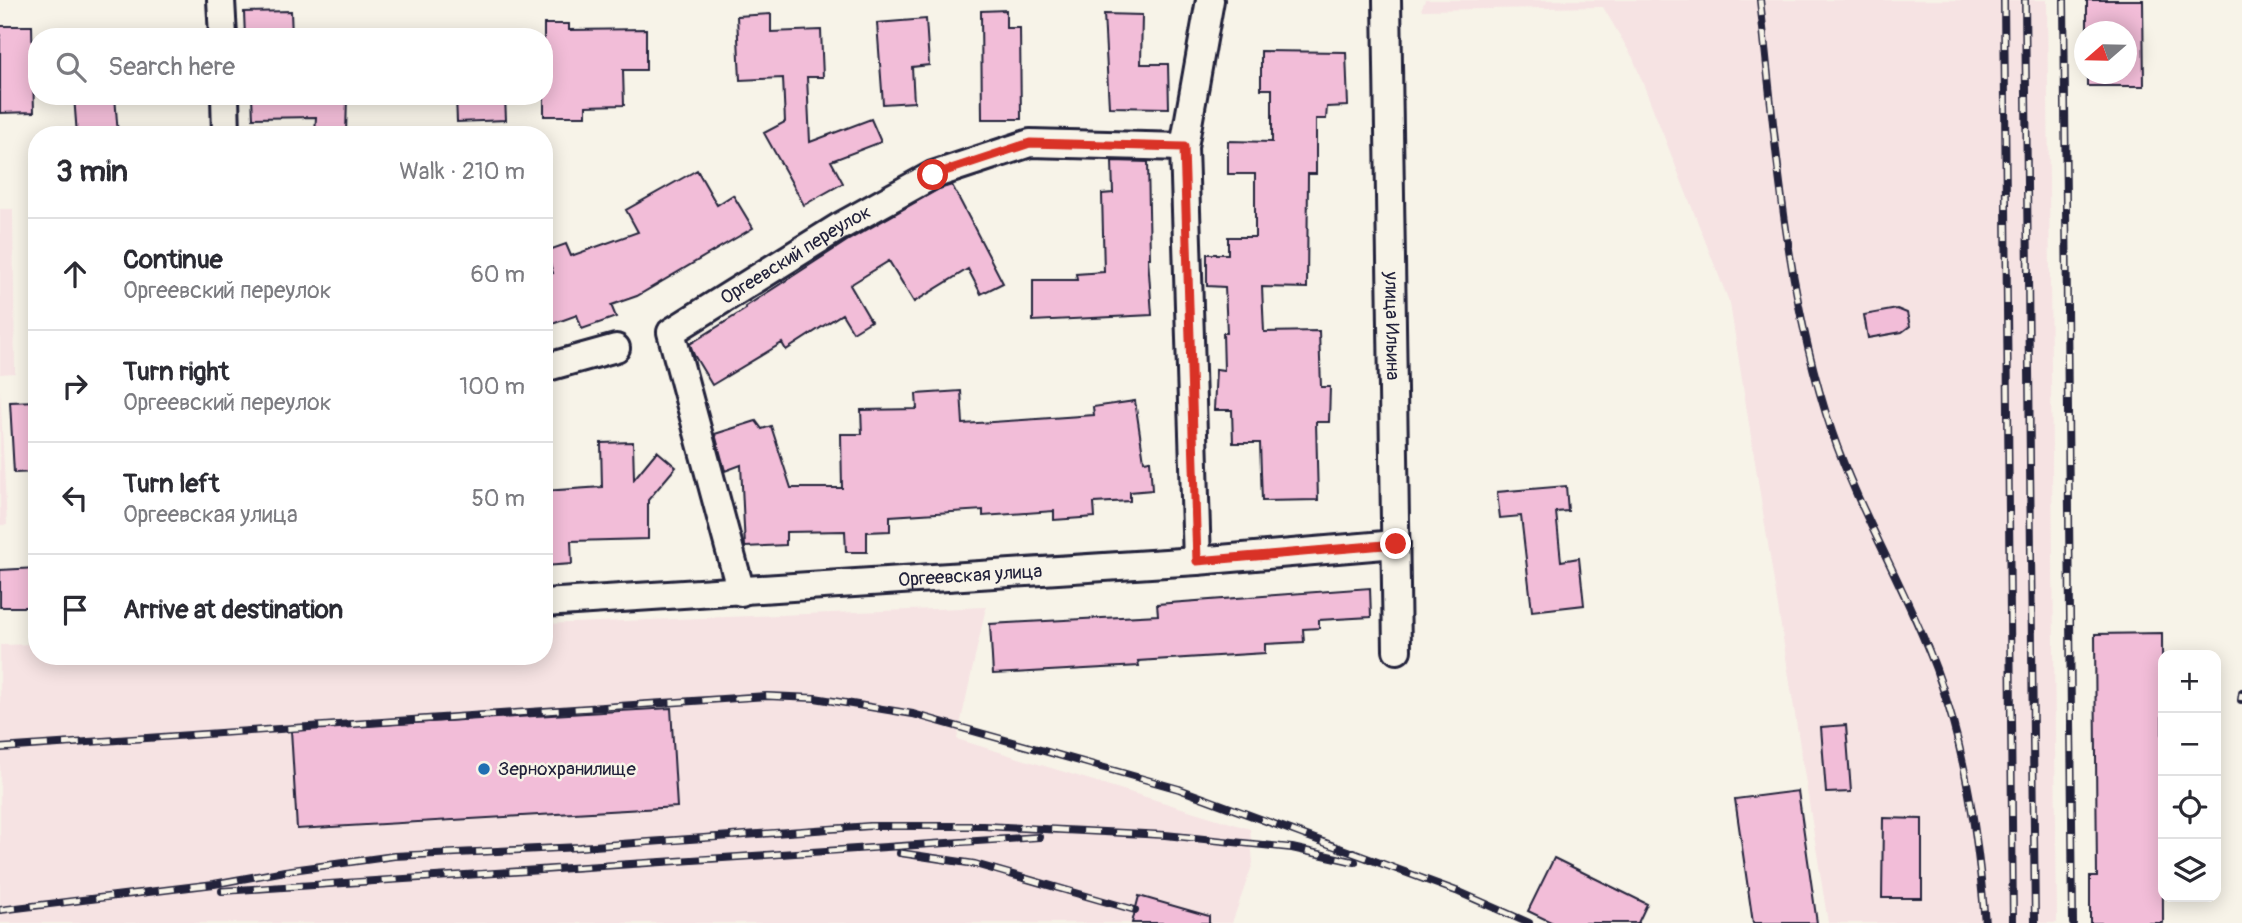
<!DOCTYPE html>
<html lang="en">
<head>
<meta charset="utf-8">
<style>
	body { margin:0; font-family:Pangolin,sans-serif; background:#f7f7f7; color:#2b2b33 }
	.controls { position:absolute; right:21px; bottom:21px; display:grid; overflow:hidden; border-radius:14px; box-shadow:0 4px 18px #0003 }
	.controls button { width:63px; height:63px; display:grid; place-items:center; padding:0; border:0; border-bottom:2px solid #e1e1e2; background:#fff; color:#2b2b33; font:35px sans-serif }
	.compass { position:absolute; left:2074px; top:21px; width:63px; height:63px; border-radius:50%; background:#fff; box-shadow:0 4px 18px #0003; rotate:250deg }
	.stop { position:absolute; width:21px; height:21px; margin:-16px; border:5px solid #d93025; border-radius:50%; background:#fff }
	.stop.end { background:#d93025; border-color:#fff; box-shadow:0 2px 7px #0008 }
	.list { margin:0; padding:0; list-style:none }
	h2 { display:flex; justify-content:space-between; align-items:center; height:91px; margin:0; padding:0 28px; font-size:30px }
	h2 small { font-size:23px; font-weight:400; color:#7c7c81 }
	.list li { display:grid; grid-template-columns:46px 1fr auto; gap:21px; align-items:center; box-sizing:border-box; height:112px; padding:0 28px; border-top:2px solid #e1e1e2 }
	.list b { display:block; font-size:26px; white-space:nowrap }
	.list p { margin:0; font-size:23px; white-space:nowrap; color:#7c7c81 }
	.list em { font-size:23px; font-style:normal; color:#7c7c81 }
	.icon { flex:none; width:38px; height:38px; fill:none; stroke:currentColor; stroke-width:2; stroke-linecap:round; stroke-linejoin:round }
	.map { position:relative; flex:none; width:2242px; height:923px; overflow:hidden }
	.search { position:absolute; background:#fff; box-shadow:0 4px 18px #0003; left:28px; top:28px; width:525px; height:77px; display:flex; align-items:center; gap:18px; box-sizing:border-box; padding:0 24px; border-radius:28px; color:#7c7c81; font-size:26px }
	.panel { position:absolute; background:#fff; box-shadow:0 4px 18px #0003; left:28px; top:126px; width:525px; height:539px; border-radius:28px }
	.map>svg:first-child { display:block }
	.built { fill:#f6e3e3 }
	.building { fill:#f2bdd8; stroke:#22223b; stroke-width:2 }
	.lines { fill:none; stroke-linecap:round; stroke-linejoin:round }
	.minor-casing { stroke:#22223b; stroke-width:32 }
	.minor { stroke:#f7f3e8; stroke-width:26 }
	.rail-casing { stroke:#22223b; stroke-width:8 }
	.rail { stroke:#f7f3e8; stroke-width:5; stroke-dasharray:16; stroke-linecap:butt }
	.route { stroke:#d93025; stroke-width:9 }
	.poi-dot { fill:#1f6fb2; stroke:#f7f3e8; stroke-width:2.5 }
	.labels { text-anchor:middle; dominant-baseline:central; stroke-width:5; stroke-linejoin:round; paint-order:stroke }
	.street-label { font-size:19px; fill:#22223b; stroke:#f7f3e8 }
	.poi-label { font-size:19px; fill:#22223b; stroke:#f7f3e8; text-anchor:start }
</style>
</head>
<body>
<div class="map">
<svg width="2242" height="923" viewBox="0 0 2242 923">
	<rect width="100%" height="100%" fill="#f7f3e8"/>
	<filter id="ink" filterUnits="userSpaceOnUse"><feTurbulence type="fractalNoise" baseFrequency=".0143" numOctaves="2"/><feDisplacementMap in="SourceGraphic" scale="14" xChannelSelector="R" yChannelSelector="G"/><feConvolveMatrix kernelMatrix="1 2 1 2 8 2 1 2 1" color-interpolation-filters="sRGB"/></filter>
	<g filter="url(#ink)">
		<path class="built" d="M 1425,0 L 2047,0 L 2057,923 L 1828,923 L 1730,304 L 1633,58 L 1603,7 L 1421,10 Z
			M 0,209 L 13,209 L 15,373 L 0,374 Z
			M 0,389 L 7,525 L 0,525 Z
			M 986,607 L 957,739 L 1250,829 L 1253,863 L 1232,923 L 0,923 L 0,645 L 37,644 L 37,656 L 544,656 L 544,624 Z"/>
		<path class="building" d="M 2087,0 L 2143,0 L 2144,86 L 2087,86 L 2087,74 L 2126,74 L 2126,32 L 2087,32 Z
			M 1006,10 L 1006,28 L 1020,28 L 1021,119 L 982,119 L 981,11 Z
			M 291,11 L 292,37 L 245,37 L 244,12 Z
			M 771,14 L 771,32 L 821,30 L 823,77 L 807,77 L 810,142 L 871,119 L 881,142 L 831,161 L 843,183 L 804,205 L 764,133 L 785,122 L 783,78 L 740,80 L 737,16 Z
			M 1104,14 L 1142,15 L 1141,64 L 1168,64 L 1169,108 L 1109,107 Z
			M 926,19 L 929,65 L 912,67 L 914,102 L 883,104 L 877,23 Z
			M 544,24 L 569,24 L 569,30 L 646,29 L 646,70 L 623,70 L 624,105 L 586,106 L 586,116 L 544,116 Z
			M 0,26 L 32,26 L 34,112 L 0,113 Z
			M 1261,51 L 1346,52 L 1348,106 L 1327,107 L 1326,119 L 1316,119 L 1316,174 L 1308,174 L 1307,288 L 1262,287 L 1264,332 L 1319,331 L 1321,387 L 1330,387 L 1329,422 L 1316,422 L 1318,500 L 1262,501 L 1260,443 L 1233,443 L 1232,410 L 1214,410 L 1216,369 L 1224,370 L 1223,333 L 1227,333 L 1225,287 L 1207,286 L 1207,254 L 1228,254 L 1228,237 L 1255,237 L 1255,174 L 1228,174 L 1228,141 L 1272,142 L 1272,89 L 1261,89 Z
			M 74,96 L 115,96 L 118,135 L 77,135 Z
			M 252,96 L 347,96 L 346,135 L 315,135 L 316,117 L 253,118 Z
			M 456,96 L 505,96 L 506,120 L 457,122 Z
			M 1112,161 L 1148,162 L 1150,258 L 1148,258 L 1152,315 L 1033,321 L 1033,280 L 1077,280 L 1076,274 L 1104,272 L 1102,194 L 1113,193 Z
			M 697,170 L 717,205 L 733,195 L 753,228 L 637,296 L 611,305 L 616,317 L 582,329 L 577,315 L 544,327 L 544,276 L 553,273 L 546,251 L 566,244 L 571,256 L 638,232 L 626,210 Z
			M 952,185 L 1003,283 L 981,294 L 968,269 L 914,302 L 889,261 L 850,285 L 871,321 L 853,332 L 842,314 L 786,350 L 782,343 L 712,385 L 694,355 L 690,344 L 746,309 L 745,307 L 847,241 L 939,189 Z
			M 1897,309 L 1907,313 L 1910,326 L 1902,332 L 1868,338 L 1864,315 Z
			M 961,391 L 963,424 L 1094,415 L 1093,407 L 1135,401 L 1144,461 L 1150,460 L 1152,490 L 1130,492 L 1130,501 L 1094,503 L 1095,517 L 1054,520 L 1054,511 L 983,516 L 983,510 L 890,516 L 890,531 L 867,532 L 867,552 L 846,552 L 845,531 L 786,532 L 786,545 L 745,547 L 741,465 L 725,471 L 715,434 L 756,421 L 762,429 L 771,426 L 791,488 L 842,488 L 841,434 L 862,434 L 861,410 L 917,409 L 916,394 Z
			M 37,401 L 37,472 L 14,473 L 10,402 Z
			M 633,442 L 634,479 L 657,451 L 676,467 L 648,500 L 648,539 L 571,541 L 572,564 L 544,566 L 544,491 L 602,487 L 601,443 Z
			M 1566,486 L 1568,511 L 1556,512 L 1561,561 L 1579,558 L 1584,605 L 1532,611 L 1521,516 L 1500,518 L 1497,492 Z
			M 37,568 L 37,607 L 0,607 L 0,570 Z
			M 1370,588 L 1371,617 L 1319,620 L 1319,628 L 1303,629 L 1304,642 L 1265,644 L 1265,653 L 1138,661 L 1139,666 L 993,674 L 990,624 L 1158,615 L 1157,604 Z
			M 2162,633 L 2163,923 L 2090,923 L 2090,877 L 2097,877 L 2095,634 Z
			M 671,708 L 677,807 L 297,829 L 291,730 Z
			M 1846,725 L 1851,792 L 1826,793 L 1821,727 Z
			M 1798,791 L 1817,923 L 1753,923 L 1735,799 Z
			M 1883,818 L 1922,819 L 1922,898 L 1882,898 Z
			M 1554,858 L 1647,904 L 1638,923 L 1553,923 L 1528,911 Z
			M 1139,896 L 1209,916 L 1209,923 L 1132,923 Z"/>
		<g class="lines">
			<g class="minor-casing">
				<g id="minor">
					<path d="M 221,0 L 223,37"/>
					<path id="s1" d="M 1387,0 L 1397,650"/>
					<path d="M 225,96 L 226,135"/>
					<path d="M 1184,147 L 1197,561"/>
					<path d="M 544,368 L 616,348"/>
					<path id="s2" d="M 741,592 L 671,332 L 839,227 L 933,175 L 1030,143 L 1184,147 L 1210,0"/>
					<path id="s3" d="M 544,603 L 1197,561 L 1396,544"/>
				</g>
			</g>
			<use href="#minor" class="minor"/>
			<g class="rail-casing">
				<path id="rail" d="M 1760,0 C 1776,145 1785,293 1832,432 C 1860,514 1906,588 1936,669 C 1966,750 1978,838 1985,923
					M 2004,0 L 2013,923
					M 2025,0 L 2035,923
					M 2064,0 L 2073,923
					M 2241,700 L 2242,693
					M 0,748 L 767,696 L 815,698 L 913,714 L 1179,789 L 1459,892 L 1529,923
					M 900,853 L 975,864 L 1135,910
					M 222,891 L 1039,837
					M 0,910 L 214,884 L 285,871 L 394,856 L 580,847 L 870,826 L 983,826 L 1165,835 L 1292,848 L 1355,862"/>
			</g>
			<use href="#rail" class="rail"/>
		</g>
	</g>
	<g class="lines" filter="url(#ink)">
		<path class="route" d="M 933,175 L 1030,143 L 1184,147 L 1197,561 L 1396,544"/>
	</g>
	<circle class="poi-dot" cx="484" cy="769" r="7"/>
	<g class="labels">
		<g class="street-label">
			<text stroke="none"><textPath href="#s2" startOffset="416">Оргеевский переулок</textPath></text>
			<text stroke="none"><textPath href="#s1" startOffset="326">улица Ильина</textPath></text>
			<text stroke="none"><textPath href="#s3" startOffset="427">Оргеевская улица</textPath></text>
		</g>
		<g class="poi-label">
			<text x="498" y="769">Зернохранилище</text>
		</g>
	</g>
</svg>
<div class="controls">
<button>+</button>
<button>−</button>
<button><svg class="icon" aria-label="locate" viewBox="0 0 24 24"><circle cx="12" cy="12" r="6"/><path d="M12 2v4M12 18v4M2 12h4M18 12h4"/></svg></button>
<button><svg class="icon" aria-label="layers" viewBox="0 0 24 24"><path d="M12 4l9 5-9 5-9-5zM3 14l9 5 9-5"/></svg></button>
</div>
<svg class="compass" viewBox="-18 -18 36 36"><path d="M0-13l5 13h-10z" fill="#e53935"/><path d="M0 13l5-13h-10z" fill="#7c7c81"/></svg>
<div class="stop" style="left:933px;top:175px"></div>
<div class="stop end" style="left:1396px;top:544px"></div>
<div class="search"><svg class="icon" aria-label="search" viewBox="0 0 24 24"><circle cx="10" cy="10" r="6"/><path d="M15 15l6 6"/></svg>Search here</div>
<section class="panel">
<h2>3 min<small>Walk · 210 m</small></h2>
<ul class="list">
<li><svg class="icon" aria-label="ahead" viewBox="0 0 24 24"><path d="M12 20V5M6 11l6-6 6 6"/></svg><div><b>Continue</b><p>Оргеевский переулок</p></div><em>60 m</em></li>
<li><svg class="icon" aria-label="right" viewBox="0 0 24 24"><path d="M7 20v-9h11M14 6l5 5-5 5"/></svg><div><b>Turn right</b><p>Оргеевский переулок</p></div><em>100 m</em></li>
<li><svg class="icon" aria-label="left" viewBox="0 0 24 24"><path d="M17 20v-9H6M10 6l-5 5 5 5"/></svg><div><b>Turn left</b><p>Оргеевская улица</p></div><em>50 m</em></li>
<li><svg class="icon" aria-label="arrive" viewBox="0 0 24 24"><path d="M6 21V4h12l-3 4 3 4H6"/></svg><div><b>Arrive at destination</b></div></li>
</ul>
</section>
</div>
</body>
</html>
